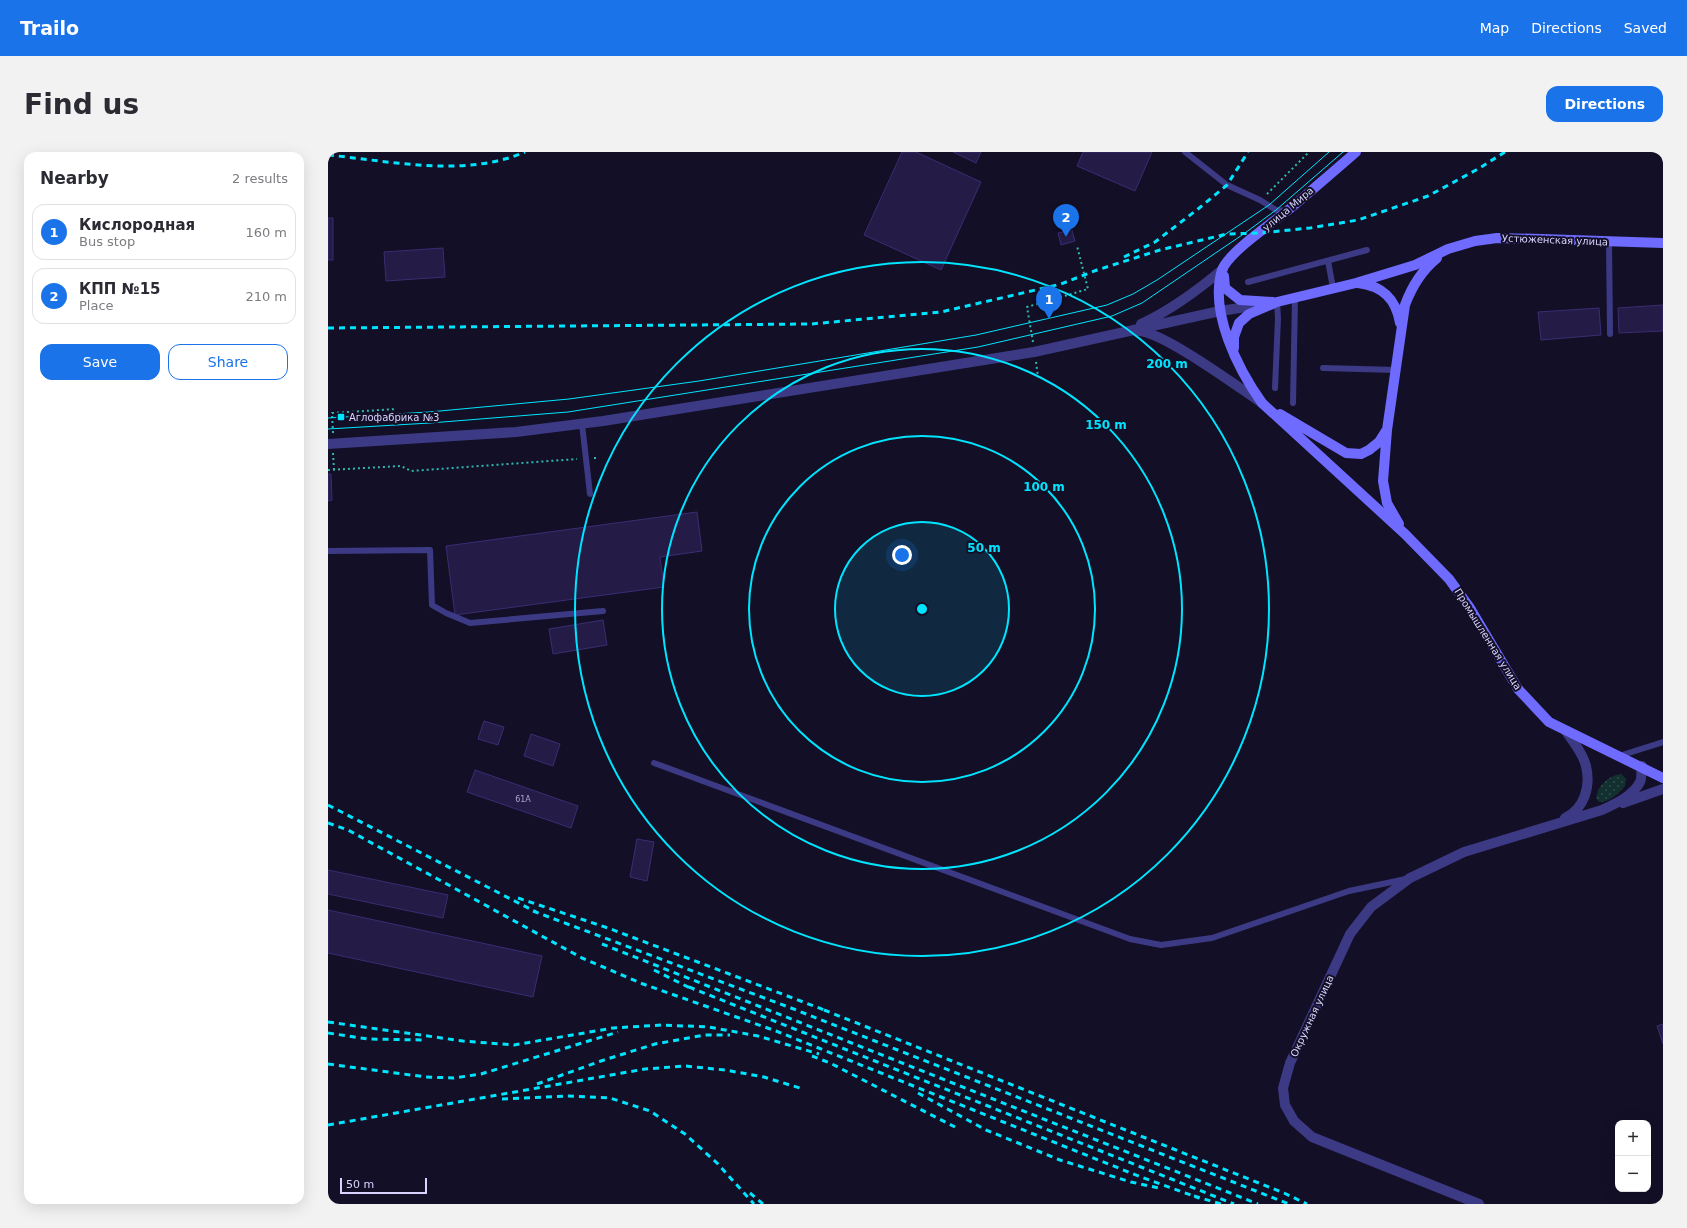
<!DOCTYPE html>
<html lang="en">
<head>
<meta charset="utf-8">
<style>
	body { margin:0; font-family:"DejaVu Sans",sans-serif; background:#f2f2f3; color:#2b2b33 }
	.controls { position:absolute; right:12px; bottom:12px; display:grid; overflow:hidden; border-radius:8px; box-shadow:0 4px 16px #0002 }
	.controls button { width:36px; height:36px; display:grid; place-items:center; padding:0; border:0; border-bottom:1px solid #e1e1e2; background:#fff; color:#2b2b33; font:20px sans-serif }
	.scale { position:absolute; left:12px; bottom:10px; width:87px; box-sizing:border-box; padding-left:4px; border:2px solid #d9d4ff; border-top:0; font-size:11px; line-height:14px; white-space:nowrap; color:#d9d4ff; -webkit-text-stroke:3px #130f26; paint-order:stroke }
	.you { position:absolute; left:574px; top:403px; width:14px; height:14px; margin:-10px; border:3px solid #fff; border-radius:50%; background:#1a73e8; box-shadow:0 0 0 6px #1a73e833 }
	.badge { display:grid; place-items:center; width:26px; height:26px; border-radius:50%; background:#1a73e8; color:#fff; font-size:13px; font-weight:700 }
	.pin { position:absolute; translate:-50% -33px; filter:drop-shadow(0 1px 2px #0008) }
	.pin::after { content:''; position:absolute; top:21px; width:14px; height:12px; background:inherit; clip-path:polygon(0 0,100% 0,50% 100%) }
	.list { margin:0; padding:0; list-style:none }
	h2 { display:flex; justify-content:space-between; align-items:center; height:52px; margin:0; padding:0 16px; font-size:17px }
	h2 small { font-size:13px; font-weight:400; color:#7c7c81 }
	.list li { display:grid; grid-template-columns:26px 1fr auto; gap:12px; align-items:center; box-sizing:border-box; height:56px; margin:0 8px 8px; padding:0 8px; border:1px solid #e1e1e2; border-radius:12px }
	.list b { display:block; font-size:15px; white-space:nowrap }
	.list p { margin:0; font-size:13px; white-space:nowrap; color:#7c7c81 }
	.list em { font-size:13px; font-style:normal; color:#7c7c81 }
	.actions { display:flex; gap:8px; padding:12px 16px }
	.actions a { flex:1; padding:9px 0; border:1px solid #1a73e8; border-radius:12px; text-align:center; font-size:14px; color:#1a73e8 }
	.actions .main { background:#1a73e8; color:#fff }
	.map { position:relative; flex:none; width:1335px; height:1052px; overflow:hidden; border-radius:12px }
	header { display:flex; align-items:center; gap:24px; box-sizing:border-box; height:56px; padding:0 20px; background:#1a73e8; color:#fff }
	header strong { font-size:19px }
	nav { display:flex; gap:22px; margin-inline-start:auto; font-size:14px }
	.intro { display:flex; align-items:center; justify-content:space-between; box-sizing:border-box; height:96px; padding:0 24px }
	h1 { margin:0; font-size:28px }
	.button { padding:10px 18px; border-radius:12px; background:#1a73e8; color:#fff; font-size:14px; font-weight:700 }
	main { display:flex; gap:24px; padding:0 24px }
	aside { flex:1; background:#fff; border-radius:12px; box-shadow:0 4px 16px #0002 }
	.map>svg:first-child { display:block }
	.grass { fill:url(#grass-dots) }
	.building { fill:#241b47; stroke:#3b2d73 }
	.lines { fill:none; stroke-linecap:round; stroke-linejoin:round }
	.path { stroke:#2fb8b0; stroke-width:2; stroke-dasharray:2 3; stroke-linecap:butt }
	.lane { stroke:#3d3a85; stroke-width:6 }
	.street { stroke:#3d3a85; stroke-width:10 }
	.secondary { stroke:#6f6bff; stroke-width:10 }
	.tram { stroke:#00e5ff; stroke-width:1 }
	.rail { stroke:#00e5ff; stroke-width:3; stroke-dasharray:6 5; stroke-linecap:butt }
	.ring { fill:none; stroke:#00e5ff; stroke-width:2 }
	.poi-dot { fill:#00e5ff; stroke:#130f26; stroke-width:1.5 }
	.labels { text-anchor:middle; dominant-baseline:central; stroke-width:4; stroke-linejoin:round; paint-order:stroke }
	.number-label { font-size:8px; fill:#aca6d1 }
	.street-label { font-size:10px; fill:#d9d4ff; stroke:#130f26 }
	.poi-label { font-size:10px; fill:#d9d4ff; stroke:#130f26; text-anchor:start }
	.centre { fill:#00e5ff; stroke:#130f26; stroke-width:2 }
	.ring-label { font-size:12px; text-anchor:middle; font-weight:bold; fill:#00e5ff; stroke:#130f26; stroke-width:4; stroke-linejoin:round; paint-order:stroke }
</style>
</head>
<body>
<header>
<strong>Trailo</strong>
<nav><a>Map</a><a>Directions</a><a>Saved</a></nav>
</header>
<div class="intro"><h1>Find us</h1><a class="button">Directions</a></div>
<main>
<aside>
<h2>Nearby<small>2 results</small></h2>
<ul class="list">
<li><span class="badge">1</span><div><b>Кислородная</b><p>Bus stop</p></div><em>160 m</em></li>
<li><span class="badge">2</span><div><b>КПП №15</b><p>Place</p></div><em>210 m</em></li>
</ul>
<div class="actions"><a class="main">Save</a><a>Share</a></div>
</aside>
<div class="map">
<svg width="1335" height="1052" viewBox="0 0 1335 1052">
	<defs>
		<pattern id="grass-dots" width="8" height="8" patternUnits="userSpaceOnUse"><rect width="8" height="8" fill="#12302f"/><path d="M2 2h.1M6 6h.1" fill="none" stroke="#344d4e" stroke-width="1.8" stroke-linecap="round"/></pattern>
	</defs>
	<rect width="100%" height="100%" fill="#130f26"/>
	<path class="grass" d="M 1293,622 L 1298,627 L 1297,634 C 1290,642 1282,650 1271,650 L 1268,646 C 1270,633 1280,624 1293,622 Z"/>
	<path class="building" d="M 574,0 L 588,0 L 653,30 L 613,118 L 536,83 Z
		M 625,0 L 653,0 L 648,11 Z
		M 755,0 L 824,0 L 807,39 L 749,14 Z
		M 0,66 L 5,66 L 5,108 L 0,108 Z
		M 744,78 L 747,89 L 733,93 L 730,81 Z
		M 115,96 L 117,125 L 58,129 L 56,100 Z
		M 1335,153 L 1335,179 L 1291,181 L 1290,156 Z
		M 1271,156 L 1273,183 L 1213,188 L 1210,160 Z
		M 0,322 L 3,322 L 4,348 L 0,349 Z
		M 369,360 L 374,399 L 332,405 L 336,435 L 127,463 L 118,394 Z
		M 275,468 L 279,493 L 225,502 L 221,477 Z
		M 156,569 L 176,575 L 170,593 L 150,587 Z
		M 203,582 L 232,592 L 225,614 L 196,604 Z
		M 147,618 L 250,654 L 243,676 L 139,640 Z
		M 309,687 L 326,690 L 319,729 L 302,725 Z
		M 0,718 L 120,743 L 115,766 L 0,742 Z
		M 0,758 L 214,804 L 205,845 L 0,801 Z
		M 1335,872 L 1335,892 L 1329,874 Z"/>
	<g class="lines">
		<path class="path" d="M 939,42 L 981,0
			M 705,190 L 699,155 L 760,137 L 749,94
			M 708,210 L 710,225
			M 5,281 L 4,261 L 68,257
			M 5,301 L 6,318
			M 266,306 L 271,306
			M 0,318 L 73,314 L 83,319 L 249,307"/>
		<path class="lane" d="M 857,0 L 899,33 L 932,48 L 948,58 L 959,59
			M 1281,89 L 1282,182
			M 1000,109 L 1005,136
			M 920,130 L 1039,98
			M 995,216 L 1068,218
			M 947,236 L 950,166 L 949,150
			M 965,251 L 967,146
			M 254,272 L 262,342
			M 0,399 L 102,398 L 104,453 L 118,461 L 142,471 L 275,459
			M 1291,604 L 1335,590
			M 326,611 L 802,787 L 833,793 L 884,786 L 1021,739 L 1078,727"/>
		<path class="street" d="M 813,172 C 843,158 869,139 895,117
			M 809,179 C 833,178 910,235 934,251
			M 0,292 L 188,280 L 275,269 L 706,200 L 892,159 L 938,152
			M 1295,651 L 1335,637
			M 1237,666 C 1256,657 1263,635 1258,614 C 1255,601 1245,590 1238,579
			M 1151,1052 L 984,985 L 966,969 L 957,953 L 955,936 L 962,911 L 1022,782 L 1043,755 L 1082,726 L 1136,700 L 1274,658 C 1287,652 1305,644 1312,630 C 1314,626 1313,619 1314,614"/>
		<path class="secondary" d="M 1028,0 C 1005,20 982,40 959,59 C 943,72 901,100 894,118 C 881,160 910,217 934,251 L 1077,382 L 1121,427 L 1142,456 L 1190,537 L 1221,570 L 1335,626
			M 896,124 L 897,136 L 912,148 L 945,150
			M 1030,131 C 1055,134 1068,147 1072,171
			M 906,196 L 906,185 L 911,171 L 921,162 L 949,150 L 1028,131 L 1087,113 L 1120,97 L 1147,89 L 1169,86 L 1213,87 L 1335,91
			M 952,262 L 1018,301 L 1033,302 L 1041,298 L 1051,290 L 1058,279
			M 1071,372 L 1059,351 L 1055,329 L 1059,278 L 1077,153 C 1084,134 1093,119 1109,106"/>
		<path class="tram" d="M 0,266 L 101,260 L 241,247 L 371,229 L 648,183 L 779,153 L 805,142 L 829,128 L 941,53 L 1001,0
			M 0,277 L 102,271 L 240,260 L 650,195 L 784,164 L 814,151 L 917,81 L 948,58 L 1015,0"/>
		<path class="rail" d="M 0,3 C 62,9 137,26 197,0
			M 796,105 L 827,90 L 870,57 L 899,33 L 920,0
			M 0,176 L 483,172 L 613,160 L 733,132 L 769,118 L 832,98 L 899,82 L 932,81 L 982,76 L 1030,68 L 1100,44 L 1150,17 L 1177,0
			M 0,653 L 210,761
			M 0,671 L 20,678 L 254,806 L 315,832 L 448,879 L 813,1025 L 871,1046
			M 190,746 L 280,776 L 499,859
			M 205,759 L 463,856 L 961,1052
			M 274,792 L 930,1052
			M 326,818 L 366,838
			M 361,835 L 906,1052
			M 496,858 L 956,1041 L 979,1052
			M 0,870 L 135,889 L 186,893 L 285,876 L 334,873 L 381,875 L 430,884 L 491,902
			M 0,881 L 40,887 L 95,888
			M 484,904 L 502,911 L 627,975
			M 0,912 L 98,925 L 126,926 L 153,922 L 290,880
			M 209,932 L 273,909 L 327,892 L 377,883 L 402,883
			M 590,941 L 658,978 L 732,1008 L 803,1030 L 831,1036
			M 174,947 L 239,944 L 282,946 L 322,959 L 357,982 L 389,1011 L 426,1052
			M 0,973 L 317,917 L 357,914 L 397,918 L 436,925 L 475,937
			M 422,1041 L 435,1052
			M 866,1044 L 893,1052"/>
	</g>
	<circle cx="594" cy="457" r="87" fill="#00e5ff" fill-opacity=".12"/>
	<g class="ring">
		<circle cx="594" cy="457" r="87"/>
		<circle cx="594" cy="457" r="173"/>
		<circle cx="594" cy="457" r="260"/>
		<circle cx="594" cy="457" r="347"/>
	</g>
	<rect class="poi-dot" x="9" y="261" width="8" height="8" rx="2"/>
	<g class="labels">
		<g class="number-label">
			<text x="195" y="647">61А</text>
		</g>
		<g class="street-label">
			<text transform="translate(960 57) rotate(-40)">улица Мира</text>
			<text transform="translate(1227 88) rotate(2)">Устюженская улица</text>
			<text transform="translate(1160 487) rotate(58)">Промышленная улица</text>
			<text transform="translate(984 864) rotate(-65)">Окружная улица</text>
		</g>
		<g class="poi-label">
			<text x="21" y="265">Аглофабрика №3</text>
		</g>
	</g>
	<circle cx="594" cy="457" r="6" class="centre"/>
	<g class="ring-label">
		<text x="839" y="216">200 m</text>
		<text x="778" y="277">150 m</text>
		<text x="716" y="339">100 m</text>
		<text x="656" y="400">50 m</text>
	</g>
</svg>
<div class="controls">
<button>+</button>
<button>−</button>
</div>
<div class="scale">50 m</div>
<div class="you"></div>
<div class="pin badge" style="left:721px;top:167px">1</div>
<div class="pin badge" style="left:738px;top:85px">2</div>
</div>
</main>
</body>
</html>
